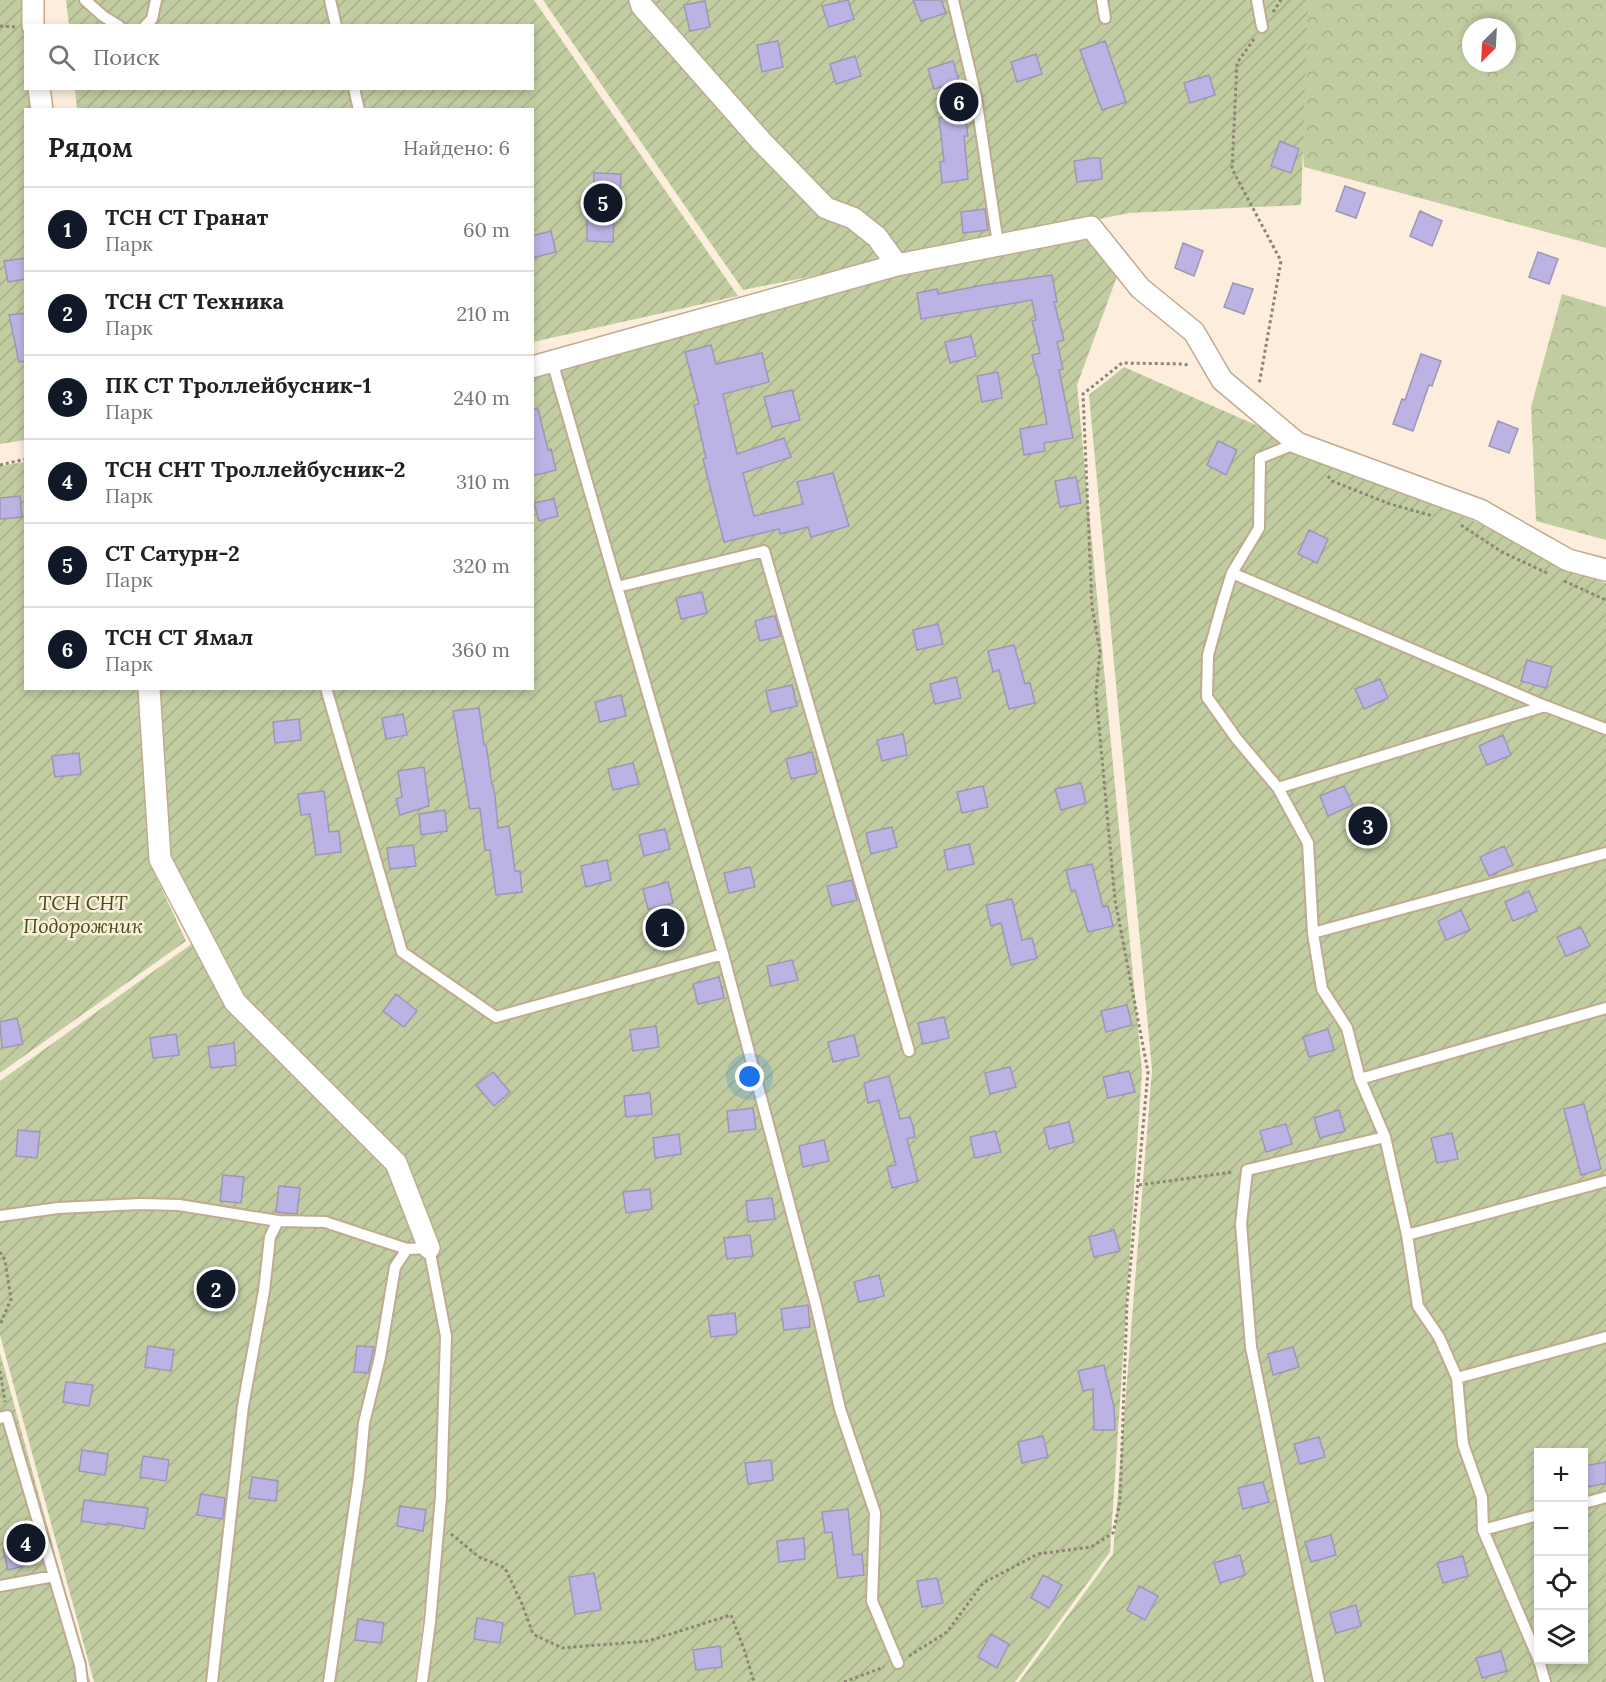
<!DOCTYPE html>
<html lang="ru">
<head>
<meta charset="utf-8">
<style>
	body { margin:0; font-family:Lora,serif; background:#f2f2f2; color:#202124 }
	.controls { position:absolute; right:18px; bottom:18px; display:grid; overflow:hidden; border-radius:0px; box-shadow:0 3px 9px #0003 }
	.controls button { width:54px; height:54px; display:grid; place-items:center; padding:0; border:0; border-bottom:2px solid #e0e0e0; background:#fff; color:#202124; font:30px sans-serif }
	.compass { position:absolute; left:1462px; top:18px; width:54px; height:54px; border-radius:50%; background:#fff; box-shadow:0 3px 9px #0003; rotate:204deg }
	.you { position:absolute; left:750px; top:1077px; width:21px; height:21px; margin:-15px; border:4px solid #fff; border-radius:50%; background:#1a73e8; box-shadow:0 0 0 9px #1a73e833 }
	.badge { display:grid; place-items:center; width:39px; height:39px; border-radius:50%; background:#111827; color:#fff; font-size:20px; font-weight:700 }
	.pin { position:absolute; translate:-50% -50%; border:3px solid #fff; box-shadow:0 2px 6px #0006 }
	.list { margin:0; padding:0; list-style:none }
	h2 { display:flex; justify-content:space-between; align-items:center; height:78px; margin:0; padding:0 24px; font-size:26px }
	h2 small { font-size:20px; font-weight:400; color:#757577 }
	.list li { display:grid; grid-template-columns:39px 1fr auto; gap:18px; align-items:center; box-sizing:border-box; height:84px; padding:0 24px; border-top:2px solid #e0e0e0 }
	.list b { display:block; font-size:22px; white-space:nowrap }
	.list p { margin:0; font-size:20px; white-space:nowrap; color:#757577 }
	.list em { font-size:20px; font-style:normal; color:#757577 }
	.icon { flex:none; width:33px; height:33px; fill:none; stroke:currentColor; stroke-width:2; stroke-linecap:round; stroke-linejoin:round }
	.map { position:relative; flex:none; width:1606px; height:1682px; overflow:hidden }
	.search { position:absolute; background:#fff; box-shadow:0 3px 9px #0003; left:24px; top:24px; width:510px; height:66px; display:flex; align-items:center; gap:15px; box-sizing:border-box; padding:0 21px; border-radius:0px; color:#757577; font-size:22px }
	.panel { position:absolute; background:#fff; box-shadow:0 3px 9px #0003; left:24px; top:108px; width:510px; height:582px; border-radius:0px }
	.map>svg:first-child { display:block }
	.forest { fill:url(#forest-crowns); fill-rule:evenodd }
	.garden { fill:url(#garden-furrows); fill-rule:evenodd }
	.building { fill:#bcb3e4; stroke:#9d97b7; stroke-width:1.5 }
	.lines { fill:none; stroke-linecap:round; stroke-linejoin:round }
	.service-casing { stroke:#c1aa8f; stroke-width:14 }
	.minor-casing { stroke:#c1aa8f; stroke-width:24 }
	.path { stroke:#8f8375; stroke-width:3; stroke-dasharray:3 3; stroke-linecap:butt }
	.service { stroke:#fff; stroke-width:10 }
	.minor { stroke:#fff; stroke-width:21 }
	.labels { text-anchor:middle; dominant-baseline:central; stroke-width:5; stroke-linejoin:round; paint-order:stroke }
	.park-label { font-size:20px; font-style:italic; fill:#444f16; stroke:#fceddc }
</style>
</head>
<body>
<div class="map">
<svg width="1606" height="1682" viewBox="0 0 1606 1682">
	<defs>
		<pattern id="forest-crowns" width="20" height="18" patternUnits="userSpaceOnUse" patternTransform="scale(1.5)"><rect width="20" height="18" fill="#c1cca1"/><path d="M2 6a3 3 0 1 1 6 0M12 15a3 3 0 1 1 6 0" fill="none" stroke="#a6af8a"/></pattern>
		<pattern id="garden-furrows" width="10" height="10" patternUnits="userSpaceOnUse" patternTransform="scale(1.5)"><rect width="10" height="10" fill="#c1cca1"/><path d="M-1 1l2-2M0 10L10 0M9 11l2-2" fill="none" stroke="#a6af8a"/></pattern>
	</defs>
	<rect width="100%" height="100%" fill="#fceddc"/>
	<path class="forest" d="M 1299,0 L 1606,0 L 1606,248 L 1304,167 L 1295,44 ZM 1471,27 L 1507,27 L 1507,63 L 1471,63 Z
		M 1562,294 L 1606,307 L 1606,540 L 1536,521 L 1531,407 Z"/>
	<path class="garden" d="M 0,0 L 37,0 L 26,26 L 26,88 L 47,89 L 49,109 L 26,110 L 25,440 L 0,444 Z
		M 66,0 L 534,0 L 738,296 L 533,342 L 532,110 L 77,109 L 75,89 L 532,88 L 532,26 L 69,25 Z
		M 543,0 L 1308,0 L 1301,205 L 1129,213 L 743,290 Z
		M 1090,234 L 1119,271 L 1077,385 L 1142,1071 L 1110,1552 L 1015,1682 L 424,1682 L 445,1520 L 450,1333 L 403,1161 L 239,998 L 165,858 L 154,689 L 532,688 L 533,356 Z
		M 1124,367 L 1474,521 L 1606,583 L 1606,1682 L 1019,1682 L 1113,1554 L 1152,1070 L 1089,395 ZM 1538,1452 L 1584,1452 L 1584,1660 L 1538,1660 Z
		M 25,462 L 26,688 L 143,689 L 152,868 L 186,941 L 0,1073 L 0,466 Z
		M 193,943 L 388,1164 L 421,1244 L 442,1338 L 434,1529 L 415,1682 L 94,1682 L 0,1335 L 0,1081 Z
		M 0,1353 L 90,1682 L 0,1682 Z"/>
	<path class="building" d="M 848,0 L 854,19 L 829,27 L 822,6 Z
		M 913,0 L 941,0 L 946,13 L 921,21 Z
		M 705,1 L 710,27 L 690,31 L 684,5 Z
		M 778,41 L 783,67 L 762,72 L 757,45 Z
		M 1105,41 L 1126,102 L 1102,110 L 1080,50 Z
		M 1036,54 L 1042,74 L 1017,82 L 1011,62 Z
		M 855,56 L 861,76 L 836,84 L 830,64 Z
		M 953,61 L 959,81 L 934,89 L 928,69 Z
		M 1209,75 L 1215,95 L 1190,103 L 1184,83 Z
		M 965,115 L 968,136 L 964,136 L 968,179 L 942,183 L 940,162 L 944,161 L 939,118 Z
		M 1280,141 L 1299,149 L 1291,173 L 1271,166 Z
		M 1092,158 L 1100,158 L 1102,179 L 1077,182 L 1074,161 Z
		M 594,173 L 621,174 L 620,195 L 615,195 L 613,242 L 587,241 L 587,219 L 593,219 Z
		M 1345,186 L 1365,193 L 1356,218 L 1336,211 Z
		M 985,209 L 988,230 L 963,233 L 961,212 Z
		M 1420,211 L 1442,221 L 1432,246 L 1410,236 Z
		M 551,231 L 556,252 L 532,258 L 532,236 Z
		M 1183,243 L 1203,251 L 1194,276 L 1175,268 Z
		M 1538,252 L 1558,259 L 1549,284 L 1529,277 Z
		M 26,258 L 26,279 L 8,282 L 4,261 Z
		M 1052,275 L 1057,302 L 1054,302 L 1064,340 L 1057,342 L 1063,369 L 1059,370 L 1073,438 L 1044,443 L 1045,451 L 1024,455 L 1020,429 L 1047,424 L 1038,375 L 1037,375 L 1032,355 L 1040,353 L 1032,321 L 1036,320 L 1032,300 L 921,319 L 917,293 L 937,289 L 938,294 L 983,285 Z
		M 1233,283 L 1253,289 L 1244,314 L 1224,307 Z
		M 26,313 L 26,361 L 19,362 L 9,315 Z
		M 971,336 L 976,356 L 950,363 L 945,342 Z
		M 711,345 L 716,364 L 762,353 L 769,382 L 723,394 L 737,454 L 784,438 L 791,457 L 743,473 L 754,516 L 803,504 L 797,482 L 833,473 L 849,526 L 811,537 L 808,527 L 780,534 L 779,529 L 724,542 L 703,459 L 706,458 L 694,405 L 699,404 L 685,352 Z
		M 1421,354 L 1441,361 L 1432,386 L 1429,385 L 1413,431 L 1393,424 L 1402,399 L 1405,400 Z
		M 998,372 L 1002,398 L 982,402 L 977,376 Z
		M 792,390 L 800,420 L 772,427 L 764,397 Z
		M 532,409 L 538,409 L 548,450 L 551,449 L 556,470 L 532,476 Z
		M 1498,421 L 1518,429 L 1509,453 L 1489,446 Z
		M 1218,441 L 1237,450 L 1226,475 L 1207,465 Z
		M 1076,477 L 1081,503 L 1060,507 L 1055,481 Z
		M 20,496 L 22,517 L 0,519 L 0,498 Z
		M 554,499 L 558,516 L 539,521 L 534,503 Z
		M 1309,530 L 1328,539 L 1317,563 L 1298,554 Z
		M 702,592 L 707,613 L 681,619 L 676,598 Z
		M 773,616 L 775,616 L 781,636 L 760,641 L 755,621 Z
		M 938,624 L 943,644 L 917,650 L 913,630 Z
		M 1014,645 L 1025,684 L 1030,683 L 1035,703 L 1009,709 L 999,670 L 993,672 L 988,651 Z
		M 1527,660 L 1552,667 L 1546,688 L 1521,681 Z
		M 956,677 L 961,698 L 935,704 L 930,684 Z
		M 1380,679 L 1388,698 L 1364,709 L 1355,689 Z
		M 792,685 L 797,706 L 771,712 L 766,691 Z
		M 621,695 L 626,716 L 600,722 L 595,702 Z
		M 479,708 L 484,745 L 486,745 L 492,785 L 493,785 L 495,796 L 498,828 L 509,826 L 515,871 L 520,871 L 522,892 L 496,895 L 490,850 L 485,850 L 480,808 L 470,809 L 453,711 Z
		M 403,714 L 407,735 L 386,739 L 382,718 Z
		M 299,719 L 301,740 L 275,743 L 273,722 Z
		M 903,734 L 907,755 L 882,761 L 877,740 Z
		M 1503,735 L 1511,755 L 1487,765 L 1479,746 Z
		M 812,752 L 817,773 L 791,779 L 786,759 Z
		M 79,753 L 81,774 L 55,777 L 52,756 Z
		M 633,763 L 639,784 L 613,790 L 608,769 Z
		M 424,767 L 429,806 L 400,815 L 396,799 L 402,797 L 398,771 Z
		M 1081,783 L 1086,803 L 1061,810 L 1055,789 Z
		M 983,786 L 988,807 L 962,813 L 957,792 Z
		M 1344,786 L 1353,805 L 1328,816 L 1320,796 Z
		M 324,791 L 329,832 L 339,831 L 341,852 L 316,855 L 310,814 L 301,815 L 298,794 Z
		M 445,810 L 447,831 L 421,835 L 419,814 Z
		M 892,827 L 897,847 L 871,854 L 866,833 Z
		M 665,829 L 670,849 L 644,856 L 639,835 Z
		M 969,844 L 974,864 L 948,870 L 944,850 Z
		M 413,845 L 416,866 L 390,869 L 387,848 Z
		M 1504,846 L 1513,865 L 1489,876 L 1480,857 Z
		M 607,860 L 611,880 L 586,887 L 581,866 Z
		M 1092,864 L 1103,907 L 1108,906 L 1113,926 L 1088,932 L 1075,890 L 1071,891 L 1066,870 Z
		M 750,867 L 755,887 L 729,893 L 724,873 Z
		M 852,880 L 857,900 L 832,906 L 827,886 Z
		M 668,882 L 673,903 L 648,909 L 643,889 Z
		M 1529,891 L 1537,911 L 1513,921 L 1505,902 Z
		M 1012,899 L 1022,940 L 1032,938 L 1037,958 L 1011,965 L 1001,923 L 991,926 L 986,905 Z
		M 1461,910 L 1470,930 L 1446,940 L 1438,921 Z
		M 1581,927 L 1590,946 L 1566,956 L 1557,937 Z
		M 792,960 L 798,980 L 771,986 L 767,966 Z
		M 719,977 L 724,998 L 698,1004 L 693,984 Z
		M 396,994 L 417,1011 L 404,1027 L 383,1011 Z
		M 1127,1005 L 1132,1025 L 1106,1032 L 1101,1011 Z
		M 944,1017 L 949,1038 L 923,1044 L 918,1023 Z
		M 17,1018 L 23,1044 L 2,1048 L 0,1022 Z
		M 656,1026 L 659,1047 L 633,1051 L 630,1030 Z
		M 1328,1029 L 1334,1050 L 1309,1057 L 1303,1037 Z
		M 176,1034 L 179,1055 L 153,1058 L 150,1038 Z
		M 854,1035 L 859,1056 L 833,1062 L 828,1042 Z
		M 234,1043 L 236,1065 L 211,1068 L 208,1047 Z
		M 1010,1067 L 1016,1087 L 990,1094 L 985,1073 Z
		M 1129,1071 L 1135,1092 L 1108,1098 L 1103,1077 Z
		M 493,1072 L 510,1092 L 494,1106 L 476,1085 Z
		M 889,1076 L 900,1119 L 910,1117 L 913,1126 L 915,1137 L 907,1139 L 918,1181 L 892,1188 L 887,1167 L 896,1165 L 879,1100 L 868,1103 L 864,1083 Z
		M 650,1093 L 652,1114 L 626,1117 L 624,1096 Z
		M 1584,1104 L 1601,1169 L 1581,1175 L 1564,1109 Z
		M 753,1108 L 756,1129 L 729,1132 L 727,1111 Z
		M 1339,1110 L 1345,1131 L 1320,1138 L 1314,1118 Z
		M 1069,1122 L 1074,1142 L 1049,1149 L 1044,1128 Z
		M 1286,1124 L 1292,1144 L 1266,1152 L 1260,1131 Z
		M 18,1130 L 40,1132 L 37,1158 L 16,1156 Z
		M 995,1131 L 1001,1152 L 975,1158 L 970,1137 Z
		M 1452,1133 L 1458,1159 L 1437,1163 L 1431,1138 Z
		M 679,1134 L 681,1154 L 655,1158 L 653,1138 Z
		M 824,1140 L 829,1161 L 803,1167 L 799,1146 Z
		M 223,1175 L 244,1177 L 241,1203 L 220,1201 Z
		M 279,1186 L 300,1188 L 297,1214 L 276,1212 Z
		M 650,1189 L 652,1209 L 626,1213 L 623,1192 Z
		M 772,1198 L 775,1219 L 748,1222 L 746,1201 Z
		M 1114,1230 L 1120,1251 L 1094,1257 L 1089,1237 Z
		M 750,1235 L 753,1256 L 727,1259 L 724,1238 Z
		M 879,1275 L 884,1296 L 859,1302 L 854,1282 Z
		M 808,1305 L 810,1327 L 784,1330 L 781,1309 Z
		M 735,1313 L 737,1334 L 711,1337 L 708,1316 Z
		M 148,1346 L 174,1350 L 171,1371 L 145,1367 Z
		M 357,1346 L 374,1347 L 368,1373 L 354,1372 Z
		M 1293,1347 L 1299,1367 L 1273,1375 L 1268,1354 Z
		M 1104,1365 L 1114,1407 L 1115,1430 L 1094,1430 L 1093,1389 L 1083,1391 L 1078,1371 Z
		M 66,1382 L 93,1385 L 89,1406 L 63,1402 Z
		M 1043,1436 L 1048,1457 L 1022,1463 L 1018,1442 Z
		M 1319,1437 L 1325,1457 L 1300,1464 L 1294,1444 Z
		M 82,1450 L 108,1454 L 105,1475 L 79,1471 Z
		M 143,1456 L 169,1460 L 166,1481 L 140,1477 Z
		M 771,1460 L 773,1480 L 748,1484 L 745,1463 Z
		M 1606,1462 L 1606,1483 L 1588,1487 L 1584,1466 Z
		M 252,1477 L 278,1481 L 276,1501 L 249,1498 Z
		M 1263,1482 L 1269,1502 L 1243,1509 L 1238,1488 Z
		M 201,1494 L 225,1498 L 223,1519 L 197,1515 Z
		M 84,1500 L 148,1508 L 144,1529 L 107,1523 L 107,1525 L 81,1521 Z
		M 400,1506 L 426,1510 L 423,1531 L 397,1526 Z
		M 848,1509 L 853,1555 L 862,1554 L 864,1575 L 838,1578 L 832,1532 L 825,1533 L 822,1512 Z
		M 1331,1535 L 1336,1555 L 1311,1562 L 1305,1542 Z
		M 804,1538 L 805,1559 L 779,1562 L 777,1541 Z
		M 29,1543 L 34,1563 L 8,1570 L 3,1549 Z
		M 1240,1555 L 1245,1575 L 1220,1583 L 1214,1563 Z
		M 1463,1556 L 1468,1576 L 1443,1583 L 1437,1563 Z
		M 594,1573 L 601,1610 L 575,1614 L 569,1577 Z
		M 1043,1575 L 1062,1585 L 1049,1608 L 1031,1598 Z
		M 937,1578 L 943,1603 L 922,1607 L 917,1581 Z
		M 1139,1586 L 1158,1596 L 1145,1620 L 1127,1610 Z
		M 1356,1605 L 1361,1626 L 1336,1633 L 1330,1613 Z
		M 477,1618 L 503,1623 L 500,1643 L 474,1639 Z
		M 358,1619 L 384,1623 L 381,1643 L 355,1640 Z
		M 991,1634 L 1009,1644 L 997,1668 L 978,1657 Z
		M 720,1646 L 722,1667 L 696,1670 L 693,1650 Z
		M 1501,1651 L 1507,1671 L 1482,1678 L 1476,1658 Z"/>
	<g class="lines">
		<g class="service-casing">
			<path id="service" d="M 85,0 L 103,16 L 119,26
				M 330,0 L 336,26
				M 953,0 L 976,97 L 998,244
				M 1102,0 L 1105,18
				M 1257,0 L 1262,27
				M 145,26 L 152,19 L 156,0
				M 354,88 L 359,110
				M 552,361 L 723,954 L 816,1305 L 840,1409 L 875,1513 L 872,1601 L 898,1663
				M 1297,443 L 1260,458 L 1259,528 L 1232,573 L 1222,605 L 1208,655 L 1207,697 L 1236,738 L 1278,788 L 1308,843 L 1313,933 L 1322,989 L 1347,1028 L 1360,1079 L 1385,1137 L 1407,1235 L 1418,1306 L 1439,1337 L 1457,1378 L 1463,1444 L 1482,1498 L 1483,1530 L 1538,1658
				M 1232,573 L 1545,706 L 1606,729
				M 617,587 L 764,551 L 909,1051
				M 326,688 L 402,952 L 496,1017 L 723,954
				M 1278,788 L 1545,706
				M 1313,933 L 1606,853
				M 1360,1079 L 1606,1008
				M 0,1216 L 58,1208 L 140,1204 L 179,1205 L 278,1221 L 325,1222 L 407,1249 L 429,1248 L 446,1336 L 441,1497 L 430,1622 L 422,1682
				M 1407,1235 L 1606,1181
				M 1457,1378 L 1606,1337
				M 0,1418 L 7,1416 L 54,1576
				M 1584,1503 L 1606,1497
				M 1483,1530 L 1538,1515
				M 0,1586 L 54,1576 L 80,1665 L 82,1682
				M 1539,1660 L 1545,1682
				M 212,1682 L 243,1406 L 264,1291 L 270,1237 L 278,1221
				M 329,1682 L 359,1477 L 364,1423 L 380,1357 L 395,1267 L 407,1249
				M 1319,1682 L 1251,1347 L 1241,1224 L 1247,1170 L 1385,1137"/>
		</g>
		<g class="minor-casing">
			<path id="minor" d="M 33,0 L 33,26
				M 640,0 L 642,6 L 761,141 L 826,208 L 853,218 L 877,237 L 897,265
				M 39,88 L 42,110
				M 532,367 L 897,265 L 1091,227 L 1140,288 L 1194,332 L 1222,380 L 1297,443 L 1480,510 L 1568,560 L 1606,570
				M 149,688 L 160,859 L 235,1002 L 396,1163 L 429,1248"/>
		</g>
		<path class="path" d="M 1273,12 L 1281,0
			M 0,26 L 15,27
			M 1254,39 L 1237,63 L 1232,169 L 1281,261 L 1259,385
			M 0,465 L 26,459
			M 1328,476 L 1332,481 L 1390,504 L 1433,516
			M 1461,525 L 1502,552 L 1547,573
			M 1564,581 L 1606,600
			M 1139,1185 L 1233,1172
			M 0,1252 L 5,1260 L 11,1299 L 0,1325
			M 0,1371 L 5,1402
			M 451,1534 L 479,1557 L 505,1568 L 522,1604 L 533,1634 L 562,1648 L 648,1641 L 731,1615 L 744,1649 L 754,1682
			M 909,1656 L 947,1632 L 983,1583 L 1038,1554 L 1091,1547 L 1113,1533 L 1120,1502 L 1127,1303 L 1148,1072 L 1115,900 L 1096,693 L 1100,651 L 1092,607 L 1083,394 L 1122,363 L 1184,364 L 1190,366
			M 844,1682 L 884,1667"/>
		<use href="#service" class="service"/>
		<use href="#minor" class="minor"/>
	</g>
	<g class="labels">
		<g class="park-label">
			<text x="83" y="902">ТСН СНТ<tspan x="83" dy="23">Подорожник</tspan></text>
		</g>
	</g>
</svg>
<div class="controls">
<button>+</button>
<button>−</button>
<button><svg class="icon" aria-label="locate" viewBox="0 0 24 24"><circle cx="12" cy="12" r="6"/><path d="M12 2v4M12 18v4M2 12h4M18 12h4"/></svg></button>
<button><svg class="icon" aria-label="layers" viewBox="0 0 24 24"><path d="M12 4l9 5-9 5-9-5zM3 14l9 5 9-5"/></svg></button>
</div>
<svg class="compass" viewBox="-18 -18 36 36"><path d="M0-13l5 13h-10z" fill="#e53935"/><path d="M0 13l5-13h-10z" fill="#757577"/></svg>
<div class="you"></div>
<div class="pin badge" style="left:665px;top:928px">1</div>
<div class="pin badge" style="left:216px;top:1289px">2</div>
<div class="pin badge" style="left:1368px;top:826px">3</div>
<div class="pin badge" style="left:26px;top:1543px">4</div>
<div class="pin badge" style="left:603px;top:203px">5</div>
<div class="pin badge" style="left:959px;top:102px">6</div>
<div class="search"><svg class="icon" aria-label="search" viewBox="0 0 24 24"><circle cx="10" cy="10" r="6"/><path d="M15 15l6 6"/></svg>Поиск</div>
<section class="panel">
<h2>Рядом<small>Найдено: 6</small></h2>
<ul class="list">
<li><span class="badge">1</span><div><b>ТСН СТ Гранат</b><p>Парк</p></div><em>60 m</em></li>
<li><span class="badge">2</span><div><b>ТСН СТ Техника</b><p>Парк</p></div><em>210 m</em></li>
<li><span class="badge">3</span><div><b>ПК СТ Троллейбусник-1</b><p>Парк</p></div><em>240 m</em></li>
<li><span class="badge">4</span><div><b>ТСН СНТ Троллейбусник-2</b><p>Парк</p></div><em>310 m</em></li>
<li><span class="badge">5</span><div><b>СТ Сатурн-2</b><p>Парк</p></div><em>320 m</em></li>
<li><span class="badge">6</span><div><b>ТСН СТ Ямал</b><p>Парк</p></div><em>360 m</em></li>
</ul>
</section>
</div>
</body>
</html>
